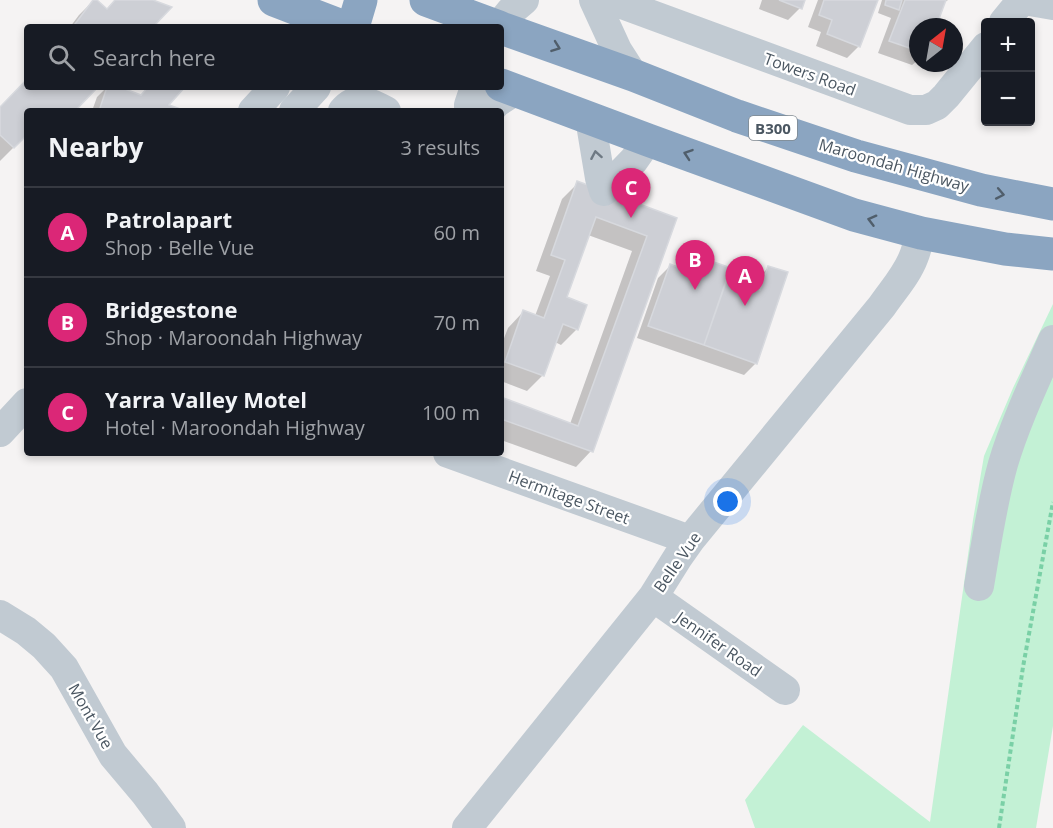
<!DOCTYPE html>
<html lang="en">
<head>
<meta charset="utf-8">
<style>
	body { margin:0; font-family:"Open Sans",sans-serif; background:#20242c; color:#f1f3f6 }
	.controls { position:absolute; right:18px; top:18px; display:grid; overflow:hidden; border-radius:6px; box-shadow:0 3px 9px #0003 }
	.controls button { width:54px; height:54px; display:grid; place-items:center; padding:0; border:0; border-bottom:2px solid #363941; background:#171b24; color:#f1f3f6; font:30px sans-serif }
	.compass { position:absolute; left:909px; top:18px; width:54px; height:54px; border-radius:50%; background:#171b24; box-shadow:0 3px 9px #0003; rotate:31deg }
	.you { position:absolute; left:728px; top:502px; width:21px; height:21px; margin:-15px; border:4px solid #fff; border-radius:50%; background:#1a73e8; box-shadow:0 0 0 9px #1a73e833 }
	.badge { display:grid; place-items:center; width:39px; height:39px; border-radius:50%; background:#db2777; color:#fff; font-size:20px; font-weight:700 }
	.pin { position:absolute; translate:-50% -50px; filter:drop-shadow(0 2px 3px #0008) }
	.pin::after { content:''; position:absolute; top:32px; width:21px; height:18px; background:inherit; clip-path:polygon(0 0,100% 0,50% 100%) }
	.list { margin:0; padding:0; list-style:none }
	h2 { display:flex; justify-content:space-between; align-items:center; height:78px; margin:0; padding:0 24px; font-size:26px }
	h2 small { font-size:20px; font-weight:400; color:#9ea1a6 }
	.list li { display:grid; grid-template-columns:39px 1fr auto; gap:18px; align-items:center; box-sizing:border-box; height:90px; padding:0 24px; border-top:2px solid #363941 }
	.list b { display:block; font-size:22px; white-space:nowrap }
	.list p { margin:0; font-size:20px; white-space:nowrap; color:#9ea1a6 }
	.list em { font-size:20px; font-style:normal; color:#9ea1a6 }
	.icon { flex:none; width:33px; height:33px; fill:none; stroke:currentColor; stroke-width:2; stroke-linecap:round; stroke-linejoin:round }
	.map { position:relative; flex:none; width:1053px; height:828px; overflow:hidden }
	.search { position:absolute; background:#171b24; box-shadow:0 3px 9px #0003; left:24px; top:24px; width:480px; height:66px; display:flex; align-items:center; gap:15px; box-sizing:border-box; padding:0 21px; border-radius:6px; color:#9ea1a6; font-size:22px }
	.panel { position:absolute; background:#171b24; box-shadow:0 3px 9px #0003; left:24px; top:108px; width:480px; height:348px; border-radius:6px }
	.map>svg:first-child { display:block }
	.green { fill:#c3f1d5 }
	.shadow { fill:#0003 }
	.building { fill:#cdcfd5; stroke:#d7d9de; stroke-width:1.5 }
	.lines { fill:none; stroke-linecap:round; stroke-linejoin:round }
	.path { stroke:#7ad0a6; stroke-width:4; stroke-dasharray:4.5 3; stroke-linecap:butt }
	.minor { stroke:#c1cad2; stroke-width:30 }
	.highway { stroke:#8ba5c1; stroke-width:33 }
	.oneway { stroke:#505e6b }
	.oneway2 { stroke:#6e7983 }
	.labels { text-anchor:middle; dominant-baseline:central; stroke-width:4.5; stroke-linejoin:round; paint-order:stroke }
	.shield { fill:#fff; stroke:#808990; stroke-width:1.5 }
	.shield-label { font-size:15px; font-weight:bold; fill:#4a5661 }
	.street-label { font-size:16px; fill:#4a5661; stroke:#fff }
</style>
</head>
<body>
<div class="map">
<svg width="1053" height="828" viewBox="0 0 1053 828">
	<rect width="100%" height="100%" fill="#f5f3f3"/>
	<path class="green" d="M 1053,304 L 1053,726 L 1036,828 L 755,828 L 745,800 L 803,725 L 930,822 L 973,520 L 984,456 L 1013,388 Z"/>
	<path class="shadow" d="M 94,0 L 106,11 L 117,0 L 148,0 L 151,27 L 70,27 L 79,15 Z
		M 762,0 L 803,0 L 800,8 L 788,20 L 759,9 Z
		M 818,0 L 876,0 L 859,46 L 847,58 L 816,46 L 821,32 L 808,27 Z
		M 882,0 L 948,0 L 945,2 L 944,1 L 934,27 L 918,27 L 918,60 L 912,65 L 878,53 L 891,18 L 878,13 Z
		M 27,80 L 27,87 L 96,87 L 73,111 L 27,111 L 27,134 L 0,161 L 0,108 Z
		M 107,87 L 116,87 L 141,96 L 150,87 L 183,87 L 166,105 L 182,111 L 92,111 L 97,97 Z
		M 578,183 L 676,219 L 591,451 L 576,467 L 501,440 L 501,399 L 570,424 L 632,251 L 588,235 L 565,298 L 577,329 L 561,345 L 555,342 L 543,375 L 527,391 L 501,381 L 501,346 L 508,328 L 523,312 L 535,316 L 550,276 L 536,271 L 562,199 Z
		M 689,255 L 725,279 L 754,289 L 757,279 L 769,267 L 756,363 L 744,375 L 637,338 L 658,278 L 670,266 L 677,267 Z"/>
	<path class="building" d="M 93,0 L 97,0 L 107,9 L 115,0 L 153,0 L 172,7 L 153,27 L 78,27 L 75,24 Z
		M 779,0 L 805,0 L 802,9 Z
		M 824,0 L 878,0 L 860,47 L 827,34 L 832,20 L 819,15 Z
		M 886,0 L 902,0 L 899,10 L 885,5 Z
		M 905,0 L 946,0 L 936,27 L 918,27 L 918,51 L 889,41 Z
		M 27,79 L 27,87 L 98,87 L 75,111 L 27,111 L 27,135 L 14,148 L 0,135 L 0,107 Z
		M 107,87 L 120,87 L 141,95 L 148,87 L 185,87 L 169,105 L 186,111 L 99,111 Z
		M 577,181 L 677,218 L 593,452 L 501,419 L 501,397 L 578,426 L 647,236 L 596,217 L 567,297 L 587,305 L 578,330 L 563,324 L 544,376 L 505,362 L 523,310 L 544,318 L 565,260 L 551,255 Z
		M 688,253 L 731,268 L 704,345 L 648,326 L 670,264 L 683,269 Z
		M 768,266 L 788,272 L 757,364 L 704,345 L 727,278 L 760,290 Z"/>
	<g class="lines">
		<path class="path" d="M 999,828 L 1023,667 L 1053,502"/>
		<path class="minor" d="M 594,0 L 617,50 L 633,75
			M 611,0 L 910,110 L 926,110 L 937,105 L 946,96 L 986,47
			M 1024,0 L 1053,5
			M 1004,22 L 1022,0
			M 498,27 L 511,11 L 524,0
			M 253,111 L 275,87
			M 294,111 L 316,87
			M 343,111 C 358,94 369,103 386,111
			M 469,111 L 469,105 L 475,87
			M 489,111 L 496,103 L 516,90
			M 590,118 L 600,178 L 604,191 L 634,160 L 648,140
			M 0,432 L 27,403
			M 448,453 L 690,540
			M 979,586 C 986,545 992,503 1003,464 C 1015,423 1036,379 1053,340
			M 653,597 L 785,690
			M 0,615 L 26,631 L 44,646 L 64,668 L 113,755 L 145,793 L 171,828
			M 467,828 L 653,597 L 678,557 L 690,540 L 882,306 C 893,290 907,275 914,256 C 917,249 918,240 921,233"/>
		<path class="highway" d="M 274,0 L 344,27
			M 426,0 L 499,27
			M 353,27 L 361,0
			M 501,28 L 633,75 L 737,116 L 856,156 L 981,190 L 1053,204
			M 501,85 L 648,140 L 854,215 L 921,233 L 1005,249 L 1053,254"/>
	</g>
	<defs><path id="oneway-chevron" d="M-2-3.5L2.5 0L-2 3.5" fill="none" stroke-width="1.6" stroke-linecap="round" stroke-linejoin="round" transform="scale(1.5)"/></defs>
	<g class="oneway">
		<use href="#oneway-chevron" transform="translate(556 47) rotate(20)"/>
		<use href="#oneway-chevron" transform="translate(688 154) rotate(-161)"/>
		<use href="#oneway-chevron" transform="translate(1000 194) rotate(11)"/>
		<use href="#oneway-chevron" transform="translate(872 220) rotate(-165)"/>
	</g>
	<use class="oneway2" href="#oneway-chevron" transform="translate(596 155) rotate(-100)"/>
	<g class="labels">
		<rect class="shield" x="749" y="116" width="48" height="24" rx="4.5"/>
		<g class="shield-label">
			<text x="773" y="128">B300</text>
		</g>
		<g class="street-label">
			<text transform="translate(810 74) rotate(20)">Towers Road</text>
			<text transform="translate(894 165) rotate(16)">Maroondah Highway</text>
			<text transform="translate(569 497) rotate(20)">Hermitage Street</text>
			<text transform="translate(677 562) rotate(-55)">Belle Vue</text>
			<text transform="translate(719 644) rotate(35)">Jennifer Road</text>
			<text transform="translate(91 716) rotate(60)">Mont Vue</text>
		</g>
	</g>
</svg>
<div class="controls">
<button>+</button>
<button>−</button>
</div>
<svg class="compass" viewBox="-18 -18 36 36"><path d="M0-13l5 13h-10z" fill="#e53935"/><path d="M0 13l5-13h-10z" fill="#9ea1a6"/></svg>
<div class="you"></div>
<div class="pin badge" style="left:745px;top:306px">A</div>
<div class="pin badge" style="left:695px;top:290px">B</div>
<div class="pin badge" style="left:631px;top:218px">C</div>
<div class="search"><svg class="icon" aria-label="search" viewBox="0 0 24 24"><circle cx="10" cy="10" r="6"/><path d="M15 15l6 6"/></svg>Search here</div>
<section class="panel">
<h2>Nearby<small>3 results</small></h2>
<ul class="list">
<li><span class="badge">A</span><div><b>Patrolapart</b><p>Shop · Belle Vue</p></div><em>60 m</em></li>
<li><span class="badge">B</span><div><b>Bridgestone</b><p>Shop · Maroondah Highway</p></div><em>70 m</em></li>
<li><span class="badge">C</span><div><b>Yarra Valley Motel</b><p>Hotel · Maroondah Highway</p></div><em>100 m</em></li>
</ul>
</section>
</div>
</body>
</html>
